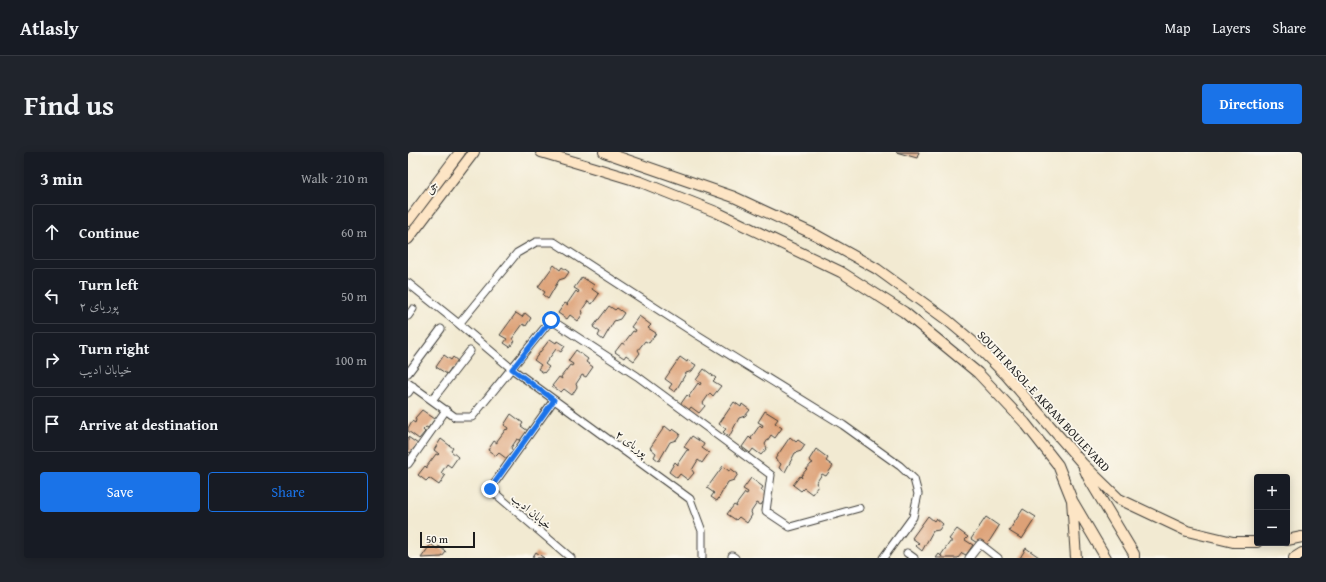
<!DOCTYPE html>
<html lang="en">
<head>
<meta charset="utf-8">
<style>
	body { margin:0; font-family:"Gentium Book Plus",Amiri,serif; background:#20242c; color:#f1f3f6 }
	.controls { position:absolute; right:12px; bottom:12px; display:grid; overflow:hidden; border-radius:4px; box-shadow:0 2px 10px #0003 }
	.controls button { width:36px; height:36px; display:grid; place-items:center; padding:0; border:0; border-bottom:1px solid #363941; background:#171b24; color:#f1f3f6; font:20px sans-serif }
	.scale { position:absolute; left:12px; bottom:10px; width:55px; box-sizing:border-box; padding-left:4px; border:2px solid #1c1c1c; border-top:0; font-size:11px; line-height:14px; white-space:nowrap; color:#1c1c1c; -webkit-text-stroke:3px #fbf7ec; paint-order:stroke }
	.stop { position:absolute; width:12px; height:12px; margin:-9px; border:3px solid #1a73e8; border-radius:50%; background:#fff }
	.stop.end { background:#1a73e8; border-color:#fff; box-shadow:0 1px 4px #0008 }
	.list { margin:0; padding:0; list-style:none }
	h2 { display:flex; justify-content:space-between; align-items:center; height:52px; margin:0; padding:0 16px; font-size:17px }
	h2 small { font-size:13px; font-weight:400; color:#9ea1a6 }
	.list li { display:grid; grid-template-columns:26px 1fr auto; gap:12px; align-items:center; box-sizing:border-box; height:56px; margin:0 8px 8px; padding:0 8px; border:1px solid #363941; border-radius:4px }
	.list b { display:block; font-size:15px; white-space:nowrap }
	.list p { margin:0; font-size:13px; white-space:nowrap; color:#9ea1a6 }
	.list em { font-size:13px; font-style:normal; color:#9ea1a6 }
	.actions { display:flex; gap:8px; padding:12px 16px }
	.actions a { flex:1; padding:9px 0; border:1px solid #1a73e8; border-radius:4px; text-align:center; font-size:14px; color:#1a73e8 }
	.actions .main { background:#1a73e8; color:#fff }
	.icon { flex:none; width:22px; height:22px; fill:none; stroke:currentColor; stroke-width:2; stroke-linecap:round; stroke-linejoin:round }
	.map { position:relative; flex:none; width:894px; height:406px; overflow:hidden; border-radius:4px }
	header { display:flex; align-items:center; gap:24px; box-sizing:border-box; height:56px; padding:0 20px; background:#171b24; border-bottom:1px solid #363941 }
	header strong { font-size:19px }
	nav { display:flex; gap:22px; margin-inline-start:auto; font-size:14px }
	.intro { display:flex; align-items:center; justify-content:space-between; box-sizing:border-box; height:96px; padding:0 24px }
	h1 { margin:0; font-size:28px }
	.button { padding:10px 18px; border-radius:4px; background:#1a73e8; color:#fff; font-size:14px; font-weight:700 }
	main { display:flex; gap:24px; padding:0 24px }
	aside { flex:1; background:#171b24; border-radius:4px; box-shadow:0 2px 10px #0003 }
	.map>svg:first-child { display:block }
	.building { fill:#dda177 }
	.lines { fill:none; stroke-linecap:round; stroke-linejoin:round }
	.street-casing { stroke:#3c3b37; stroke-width:9 }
	.secondary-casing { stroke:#3c3b37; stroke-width:12 }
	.street { stroke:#fff; stroke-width:7 }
	.secondary { stroke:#fde5c5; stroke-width:10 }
	.route { stroke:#1a73e8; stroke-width:5 }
	.labels { text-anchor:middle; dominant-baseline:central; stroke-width:3.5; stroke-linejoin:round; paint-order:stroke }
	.street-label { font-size:12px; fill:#1c1c1c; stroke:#fbf7ec }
</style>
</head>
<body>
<header>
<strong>Atlasly</strong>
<nav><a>Map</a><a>Layers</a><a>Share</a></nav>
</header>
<div class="intro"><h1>Find us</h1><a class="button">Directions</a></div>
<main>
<aside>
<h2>3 min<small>Walk · 210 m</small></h2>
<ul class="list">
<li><svg class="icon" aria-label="ahead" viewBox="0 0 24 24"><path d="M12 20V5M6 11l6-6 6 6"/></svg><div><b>Continue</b></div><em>60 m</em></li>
<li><svg class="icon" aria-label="left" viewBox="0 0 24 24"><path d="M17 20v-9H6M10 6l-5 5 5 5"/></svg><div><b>Turn left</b><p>پوریای ۲</p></div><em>50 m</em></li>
<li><svg class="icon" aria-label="right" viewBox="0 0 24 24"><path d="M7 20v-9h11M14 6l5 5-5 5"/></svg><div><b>Turn right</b><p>خیابان ادیب</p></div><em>100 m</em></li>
<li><svg class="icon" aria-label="arrive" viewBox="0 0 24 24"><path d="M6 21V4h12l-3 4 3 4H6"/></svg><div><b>Arrive at destination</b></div></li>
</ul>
<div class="actions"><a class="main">Save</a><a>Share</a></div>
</aside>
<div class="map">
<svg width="894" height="406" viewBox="0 0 894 406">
	<rect width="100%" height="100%" fill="#fbf7ec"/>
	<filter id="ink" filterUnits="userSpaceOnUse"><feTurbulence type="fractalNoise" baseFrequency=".025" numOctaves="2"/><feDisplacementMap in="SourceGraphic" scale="8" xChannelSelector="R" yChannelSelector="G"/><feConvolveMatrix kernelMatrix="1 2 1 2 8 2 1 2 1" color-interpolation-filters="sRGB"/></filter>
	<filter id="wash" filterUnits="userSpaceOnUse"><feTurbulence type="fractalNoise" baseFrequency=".012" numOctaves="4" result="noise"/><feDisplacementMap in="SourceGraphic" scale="16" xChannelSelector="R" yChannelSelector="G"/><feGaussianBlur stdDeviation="0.9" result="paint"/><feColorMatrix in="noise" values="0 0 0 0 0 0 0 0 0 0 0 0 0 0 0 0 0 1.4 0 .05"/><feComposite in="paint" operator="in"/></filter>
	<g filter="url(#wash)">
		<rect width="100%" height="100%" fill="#f2ead2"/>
		<g id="blocks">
			<path class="building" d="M 488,0 L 511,0 L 509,6 Z
				M 146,113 L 152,118 L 154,115 L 161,120 L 157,126 L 151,128 L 140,147 L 135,143 L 137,140 L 130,135 Z
				M 174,125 L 186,133 L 184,137 L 191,142 L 184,152 L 180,149 L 174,158 L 175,161 L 170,169 L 162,163 L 159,167 L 150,161 L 157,151 L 160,153 L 159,152 L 168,139 L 170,141 L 171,139 L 166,136 Z
				M 201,154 L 207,158 L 209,156 L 216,161 L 212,167 L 206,169 L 195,188 L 190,184 L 192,180 L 185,175 Z
				M 108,161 L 114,165 L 117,161 L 123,166 L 118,174 L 115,172 L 104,187 L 107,189 L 102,195 L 96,191 L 99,187 L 92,183 Z
				M 231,164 L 243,173 L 240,176 L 248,181 L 241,191 L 237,189 L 230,198 L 232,201 L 226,209 L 218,203 L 216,206 L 207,200 L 214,191 L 217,193 L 216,191 L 225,179 L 227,180 L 228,178 L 223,175 Z
				M 142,187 L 148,191 L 149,189 L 157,194 L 153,200 L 148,197 L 137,212 L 141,215 L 136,221 L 130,217 L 133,213 L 126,208 Z
				M 168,198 L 180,207 L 178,210 L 185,215 L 178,225 L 174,223 L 168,232 L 169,235 L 164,243 L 156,237 L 153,240 L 144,234 L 151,225 L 154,227 L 153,225 L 162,213 L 164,214 L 165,212 L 160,209 Z
				M 36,203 L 43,208 L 45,205 L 51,210 L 45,218 L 43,216 L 39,222 L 28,215 Z
				M 272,205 L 279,210 L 280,208 L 288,213 L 284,219 L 278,221 L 267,240 L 261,236 L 264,232 L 257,227 Z
				M 296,217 L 308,226 L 305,229 L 313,234 L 305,244 L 302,241 L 295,251 L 297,254 L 291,261 L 283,255 L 280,259 L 272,253 L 279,243 L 282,246 L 281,244 L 290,231 L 292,233 L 293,231 L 288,228 Z
				M 326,250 L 333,255 L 334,252 L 342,258 L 337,264 L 331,266 L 321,285 L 315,280 L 318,277 L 311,272 Z
				M 14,258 L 27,267 L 20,276 L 18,275 L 15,278 L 17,280 L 11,287 L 0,279 L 0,276 L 4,269 L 7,271 L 8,268 L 7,266 Z
				M 357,259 L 370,267 L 367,271 L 374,276 L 367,286 L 363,283 L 357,292 L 359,296 L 353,303 L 345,297 L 342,301 L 334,295 L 341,285 L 344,288 L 343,286 L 352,273 L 354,275 L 355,273 L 350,270 Z
				M 103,262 L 115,271 L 113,274 L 120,279 L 113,289 L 109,287 L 103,296 L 105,299 L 99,307 L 91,301 L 88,304 L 80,298 L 86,289 L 89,291 L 89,289 L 98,277 L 99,278 L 100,276 L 96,273 Z
				M 257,274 L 263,279 L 265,277 L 272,282 L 268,288 L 262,290 L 251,309 L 246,305 L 248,301 L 242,296 Z
				M 284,284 L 296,292 L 294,296 L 301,301 L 294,311 L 290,308 L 284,318 L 286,321 L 280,328 L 272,322 L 269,326 L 261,320 L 267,310 L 270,313 L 270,311 L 279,298 L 281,298 L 276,295 Z
				M 0,285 L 10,292 L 2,301 L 0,299 Z
				M 382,285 L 388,290 L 390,288 L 397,293 L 393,299 L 387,301 L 377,320 L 371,316 L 373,312 L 367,307 Z
				M 33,287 L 45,296 L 43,299 L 50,305 L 43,315 L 39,312 L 33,321 L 37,324 L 31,333 L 21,326 L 18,329 L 10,323 L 17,314 L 19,316 L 19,314 L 28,302 L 30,303 L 31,302 L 26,298 Z
				M 408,297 L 420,306 L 418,309 L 425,314 L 418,324 L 414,322 L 408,331 L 410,334 L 404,342 L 396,336 L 393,339 L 385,333 L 392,324 L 394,326 L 393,324 L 403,312 L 405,311 L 401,308 Z
				M 315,314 L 321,319 L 322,316 L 330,322 L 326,328 L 320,330 L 309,349 L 303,345 L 306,341 L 299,336 Z
				M 343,326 L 355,335 L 353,338 L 360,343 L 353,353 L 349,351 L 343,360 L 344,363 L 339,371 L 331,365 L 328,368 L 319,362 L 326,353 L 329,355 L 328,353 L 337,341 L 339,342 L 340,340 L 335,337 Z
				M 615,357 L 628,365 L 614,387 L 601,379 Z
				M 520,364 L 526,369 L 528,366 L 535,372 L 531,378 L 525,379 L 514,399 L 508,394 L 511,391 L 504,386 Z
				M 578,365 L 591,374 L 577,396 L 563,387 Z
				M 549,377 L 560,385 L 557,388 L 565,393 L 558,403 L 554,401 L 550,406 L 528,406 L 531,402 L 534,405 L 533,403 L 542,390 L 545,390 L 541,387 Z
				M 23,392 L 29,397 L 31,394 L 38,400 L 34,405 L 13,406 Z
				M 618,396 L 631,405 L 631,406 L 612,406 Z
				M 128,400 L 136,406 L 124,406 Z"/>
		</g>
	</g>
	<g filter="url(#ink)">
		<use href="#blocks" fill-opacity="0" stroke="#3c3b37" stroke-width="1"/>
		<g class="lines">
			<g class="street-casing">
				<path id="street" d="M 0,131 L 51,172 L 109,101 L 128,90 L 146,90 L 288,182 L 435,273 L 492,314 L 506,327 L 510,342 L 505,365 L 475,406
					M 0,164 L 5,157
					M 51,172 L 104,217 L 282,347 L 294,379 L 294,406
					M 0,221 L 33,177
					M 0,231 L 47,265 L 64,265 L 143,168 L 229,224 L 363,323 L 358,359 L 382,375 L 451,356
					M 0,241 L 5,234
					M 24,248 L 62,199
					M 146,248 L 82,337 L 163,406
					M 0,312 L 38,258
					M 499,401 L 506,406
					M 324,404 L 327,406
					M 561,406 L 572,392 L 590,406"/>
			</g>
			<g class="secondary-casing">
				<path id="secondary" d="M 133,0 L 233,30 L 308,60 L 433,120 L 496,160 L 570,221 L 617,271 L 650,313 L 664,348 L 668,406
					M 196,0 L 326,45 L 408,83 L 469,117 L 539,168 L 564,189 L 598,223 L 674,311 L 711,347 L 779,379 L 825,390 L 849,390
					M 0,69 L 52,0
					M 0,87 L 66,0
					M 676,316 L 681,327 L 726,402 L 726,406
					M 665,350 L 698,406
					M 879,388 L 894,385
					M 886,406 L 894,401"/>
			</g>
			<use href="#street" class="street"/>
			<use href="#secondary" class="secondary"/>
		</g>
	</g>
	<g class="lines" filter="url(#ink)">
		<path class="route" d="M 82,337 L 146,248 L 104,217 L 143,168"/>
	</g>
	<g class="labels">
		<g class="street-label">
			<text transform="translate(23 35) rotate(-52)">جی</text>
			<text transform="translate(636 249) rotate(47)">SOUTH RASOL-E AKRAM BOULEVARD</text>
			<text transform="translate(224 291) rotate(36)">پوریای ۲</text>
			<text transform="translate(124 359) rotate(40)">خیابان ادیب</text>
		</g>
	</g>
</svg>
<div class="controls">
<button>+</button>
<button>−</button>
</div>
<div class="scale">50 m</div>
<div class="stop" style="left:143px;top:168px"></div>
<div class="stop end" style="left:82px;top:337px"></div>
</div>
</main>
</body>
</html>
